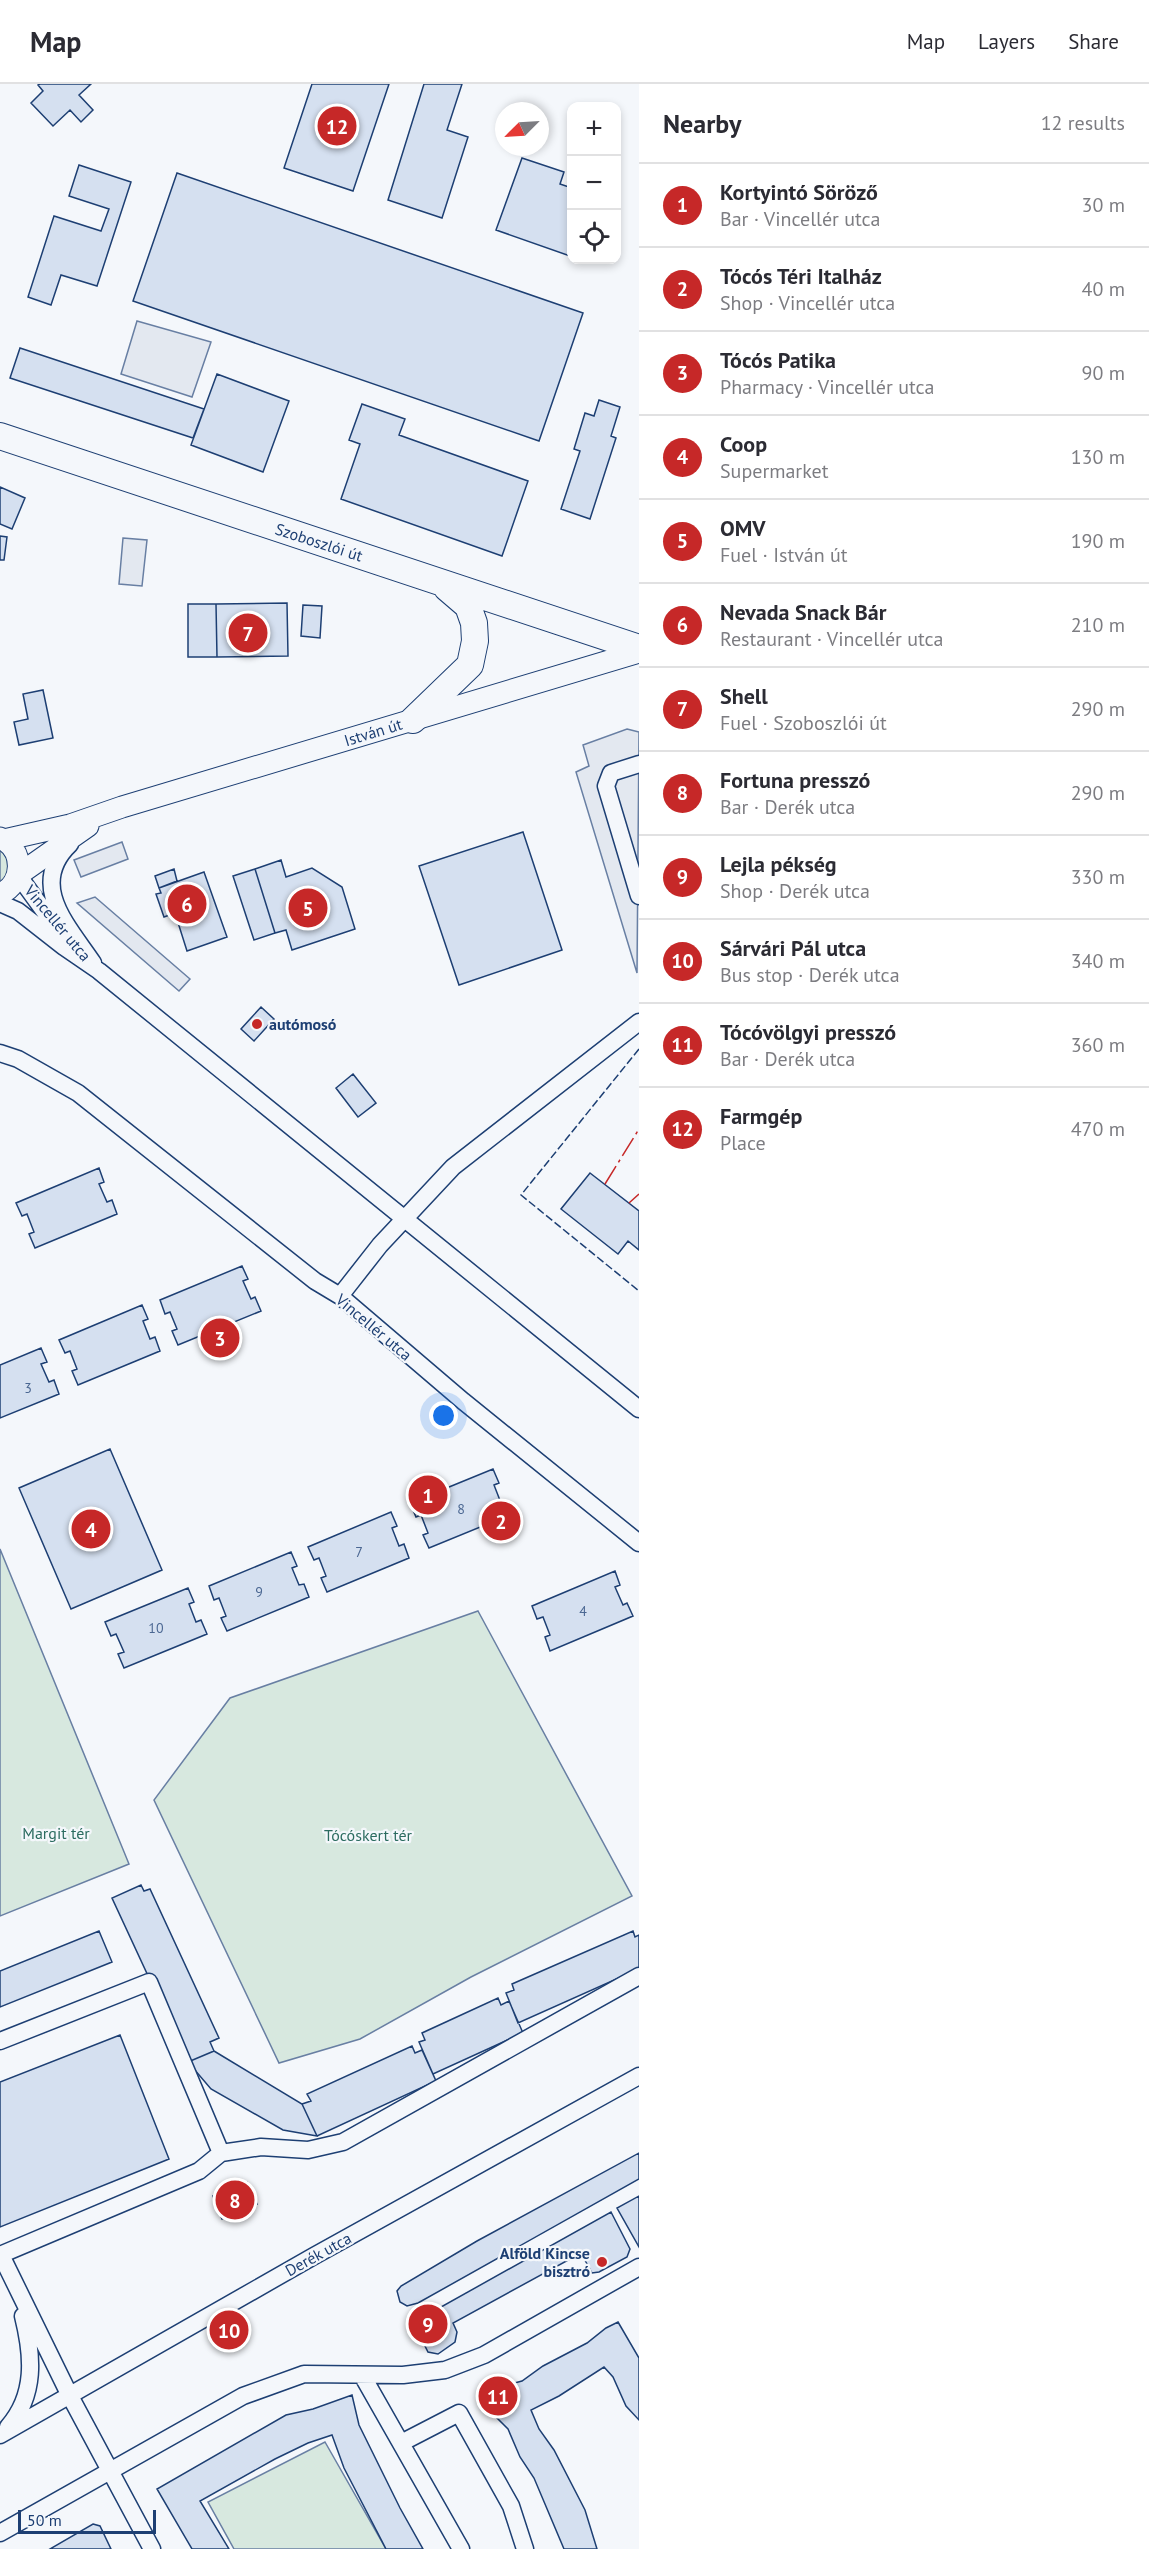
<!DOCTYPE html>
<html lang="en">
<head>
<meta charset="utf-8">
<style>
	body { margin:0; font-family:"PT Sans",sans-serif; background:#f7f7f7; color:#2b2b33 }
	.controls { position:absolute; right:18px; top:18px; display:grid; overflow:hidden; border-radius:12px; box-shadow:0 3px 9px #0003 }
	.controls button { width:54px; height:54px; display:grid; place-items:center; padding:0; border:0; border-bottom:2px solid #e1e1e2; background:#fff; color:#2b2b33; font:30px sans-serif }
	.compass { position:absolute; left:495px; top:18px; width:54px; height:54px; border-radius:50%; background:#fff; box-shadow:0 3px 9px #0003; rotate:246deg }
	.scale { position:absolute; left:18px; bottom:15px; width:138px; box-sizing:border-box; padding-left:6px; border:3px solid #1d3f73; border-top:0; font-size:16px; line-height:21px; white-space:nowrap; color:#1d3f73; -webkit-text-stroke:4px #f4f7fb; paint-order:stroke }
	.you { position:absolute; left:444px; top:1332px; width:21px; height:21px; margin:-15px; border:4px solid #fff; border-radius:50%; background:#1a73e8; box-shadow:0 0 0 9px #1a73e833 }
	.badge { display:grid; place-items:center; width:39px; height:39px; border-radius:50%; background:#c62828; color:#fff; font-size:20px; font-weight:700 }
	.pin { position:absolute; translate:-50% -50%; border:3px solid #fff; box-shadow:0 2px 6px #0006 }
	.list { margin:0; padding:0; list-style:none }
	h2 { display:flex; justify-content:space-between; align-items:center; height:78px; margin:0; padding:0 24px; font-size:26px }
	h2 small { font-size:20px; font-weight:400; color:#7c7c81 }
	.list li { display:grid; grid-template-columns:39px 1fr auto; gap:18px; align-items:center; box-sizing:border-box; height:84px; padding:0 24px; border-top:2px solid #e1e1e2 }
	.list b { display:block; font-size:22px; white-space:nowrap }
	.list p { margin:0; font-size:20px; white-space:nowrap; color:#7c7c81 }
	.list em { font-size:20px; font-style:normal; color:#7c7c81 }
	.icon { flex:none; width:33px; height:33px; fill:none; stroke:currentColor; stroke-width:2; stroke-linecap:round; stroke-linejoin:round }
	.map { position:relative; flex:none; width:639px; height:2465px; overflow:hidden }
	header { display:flex; align-items:center; gap:36px; box-sizing:border-box; height:84px; padding:0 30px; background:#fff; border-bottom:2px solid #e1e1e2 }
	header strong { font-size:28px }
	nav { display:flex; gap:33px; margin-inline-start:auto; font-size:21px }
	main { display:flex }
	aside { flex:1; background:#fff }
	.map>svg:first-child { display:block }
	.green { fill:#d7e8df; stroke:#687fa3; stroke-width:1.5 }
	.parking { fill:#e3e8f0; stroke:#687fa3; stroke-width:1.5 }
	.building { fill:#d5e0f0; stroke:#1d3f73; stroke-width:1.5 }
	.lines { fill:none; stroke-linecap:round; stroke-linejoin:round }
	.minor-casing { stroke:#1d3f73; stroke-width:19 }
	.tertiary-casing { stroke:#1d3f73; stroke-width:23 }
	.primary-casing { stroke:#1d3f73; stroke-width:28 }
	.minor { stroke:#f4f7fb; stroke-width:16 }
	.tertiary { stroke:#f4f7fb; stroke-width:21 }
	.primary { stroke:#f4f7fb; stroke-width:26 }
	.fence { stroke:#1d3f73; stroke-width:1.5; stroke-dasharray:8 3; stroke-linecap:butt }
	.power { stroke:#c62828; stroke-width:1.5; stroke-dasharray:21 4.5 3 4.5; stroke-linecap:butt }
	.poi-dot { fill:#c62828; stroke:#f4f7fb; stroke-width:2 }
	.labels { text-anchor:middle; dominant-baseline:central; stroke-width:4.5; stroke-linejoin:round; paint-order:stroke }
	.number-label { font-size:14px; fill:#4b6792 }
	.street-label { font-size:16px; fill:#1d3f73; stroke:#f4f7fb }
	.poi-label { font-size:16px; font-weight:bold; fill:#1d3f73; stroke:#f4f7fb; text-anchor:start }
	.park-label { font-size:16px; fill:#2c6c60; stroke:#f4f7fb }
</style>
</head>
<body>
<header>
<strong>Map</strong>
<nav><a>Map</a><a>Layers</a><a>Share</a></nav>
</header>
<main>
<div class="map">
<svg width="639" height="2465" viewBox="0 0 639 2465">
	<rect width="100%" height="100%" fill="#f4f7fb"/>
	<path class="green" d="M 0,762 L 12,784 L 0,801 Z
		M 0,1465 L 129,1780 L 0,1832 Z
		M 478,1527 L 632,1812 L 471,1893 L 360,1955 L 279,1979 L 154,1716 L 230,1614 Z
		M 325,2358 L 386,2465 L 234,2465 L 208,2418 Z"/>
	<path class="parking" d="M 137,237 L 211,258 L 192,313 L 121,290 Z
		M 123,454 L 147,456 L 142,502 L 119,500 Z
		M 627,645 L 639,648 L 637,889 L 576,688 L 589,682 L 583,661 Z
		M 122,758 L 128,775 L 81,793 L 74,776 Z
		M 95,813 L 190,895 L 179,907 L 77,819 Z"/>
	<path class="building" d="M 40,0 L 91,0 L 79,11 L 93,26 L 81,38 L 70,26 L 53,42 L 31,19 L 43,7 L 38,1 Z
		M 312,0 L 389,0 L 353,107 L 284,84 Z
		M 424,0 L 462,0 L 447,46 L 468,53 L 442,134 L 388,116 Z
		M 522,74 L 564,88 L 560,100 L 572,104 L 570,172 L 496,146 Z
		M 79,81 L 131,98 L 97,202 L 61,191 L 51,221 L 28,213 L 54,132 L 101,147 L 109,125 L 69,112 Z
		M 177,89 L 583,229 L 539,357 L 133,217 Z
		M 20,264 L 204,325 L 193,354 L 10,294 Z
		M 217,290 L 289,317 L 263,388 L 191,361 Z
		M 599,316 L 620,323 L 611,352 L 616,354 L 590,435 L 561,425 L 580,367 L 574,365 L 585,329 L 594,332 Z
		M 362,320 L 405,335 L 399,351 L 528,397 L 502,472 L 341,415 L 360,360 L 349,356 Z
		M 0,403 L 25,414 L 12,445 L 0,440 Z
		M 0,452 L 7,453 L 4,476 L 0,476 Z
		M 287,519 L 288,572 L 217,573 L 216,520 Z
		M 188,520 L 216,520 L 217,573 L 188,573 Z
		M 303,521 L 322,522 L 320,554 L 301,552 Z
		M 43,606 L 53,654 L 19,661 L 14,638 L 28,635 L 23,610 Z
		M 523,748 L 562,866 L 459,901 L 419,782 Z
		M 281,776 L 286,793 L 312,784 L 342,803 L 355,845 L 292,866 L 286,846 L 275,849 L 255,785 Z
		M 174,785 L 177,797 L 159,804 L 155,792 Z
		M 255,785 L 275,849 L 254,856 L 233,792 Z
		M 204,788 L 227,853 L 187,867 L 175,829 L 164,833 L 156,810 L 161,809 L 159,804 Z
		M 261,923 L 274,935 L 254,957 L 241,945 Z
		M 353,990 L 376,1019 L 358,1033 L 336,1004 Z
		M 99,1084 L 104,1098 L 99,1100 L 107,1118 L 112,1116 L 117,1130 L 35,1164 L 29,1150 L 34,1148 L 27,1130 L 22,1132 L 16,1119 Z
		M 590,1089 L 639,1127 L 639,1166 L 628,1157 L 618,1170 L 561,1125 Z
		M 242,1182 L 248,1195 L 243,1197 L 251,1215 L 255,1213 L 261,1227 L 178,1261 L 172,1247 L 177,1245 L 170,1228 L 165,1230 L 160,1216 Z
		M 142,1221 L 148,1235 L 143,1237 L 150,1255 L 155,1253 L 160,1267 L 78,1301 L 72,1287 L 77,1285 L 70,1267 L 65,1269 L 59,1256 Z
		M 41,1264 L 47,1278 L 41,1280 L 49,1298 L 54,1296 L 59,1310 L 0,1334 L 0,1281 Z
		M 110,1365 L 162,1486 L 71,1525 L 19,1404 Z
		M 493,1385 L 499,1399 L 494,1401 L 501,1419 L 506,1417 L 512,1430 L 429,1464 L 423,1451 L 428,1449 L 421,1431 L 416,1433 L 410,1419 Z
		M 391,1428 L 397,1442 L 392,1444 L 399,1462 L 404,1460 L 409,1474 L 327,1508 L 321,1494 L 326,1492 L 319,1474 L 314,1476 L 308,1463 Z
		M 291,1468 L 297,1482 L 292,1484 L 299,1501 L 304,1500 L 309,1513 L 227,1547 L 221,1534 L 226,1532 L 219,1514 L 214,1516 L 209,1502 Z
		M 615,1487 L 620,1501 L 615,1503 L 623,1521 L 627,1519 L 633,1532 L 550,1567 L 545,1553 L 550,1551 L 543,1533 L 537,1535 L 532,1522 Z
		M 188,1504 L 194,1518 L 189,1520 L 196,1538 L 201,1536 L 207,1550 L 124,1584 L 118,1570 L 124,1568 L 116,1550 L 111,1552 L 105,1538 Z
		M 141,1801 L 144,1807 L 150,1805 L 219,1954 L 210,1958 L 214,1967 L 188,1978 L 112,1814 Z
		M 99,1847 L 112,1878 L 0,1923 L 0,1887 Z
		M 633,1847 L 635,1853 L 639,1851 L 639,1885 L 518,1939 L 506,1909 L 514,1906 L 512,1900 Z
		M 498,1914 L 501,1921 L 509,1917 L 523,1949 L 433,1990 L 419,1958 L 425,1956 L 422,1949 Z
		M 120,1951 L 169,2075 L 0,2143 L 0,1998 Z
		M 412,1962 L 415,1969 L 422,1966 L 436,1997 L 317,2052 L 302,2020 L 311,2017 L 307,2010 Z
		M 214,1967 L 302,2020 L 317,2052 L 283,2046 L 211,2005 L 188,1978 Z
		M 639,2069 L 639,2095 L 418,2219 L 407,2222 L 400,2218 L 397,2207 L 401,2202 L 477,2157 Z
		M 247,2098 L 257,2120 L 222,2135 L 213,2112 Z
		M 639,2112 L 639,2163 L 617,2124 Z
		M 611,2128 L 630,2165 L 627,2173 L 599,2188 L 592,2189 L 581,2169 L 453,2239 L 457,2248 L 455,2258 L 438,2270 L 428,2268 L 416,2244 L 416,2237 Z
		M 618,2238 L 639,2274 L 639,2336 L 626,2322 L 613,2293 L 604,2283 L 559,2312 L 531,2326 L 539,2345 L 554,2366 L 585,2426 L 597,2465 L 564,2465 L 534,2394 L 520,2373 L 508,2345 L 496,2333 L 485,2315 L 507,2301 L 522,2297 L 543,2282 L 587,2259 L 606,2244 Z
		M 352,2311 L 359,2341 L 400,2424 L 423,2465 L 386,2465 L 344,2384 L 332,2351 L 308,2359 L 275,2375 L 200,2417 L 229,2465 L 192,2465 L 157,2405 L 286,2331 L 313,2325 Z
		M 93,2440 L 100,2442 L 111,2465 L 50,2465 Z"/>
	<g class="lines">
		<g class="minor-casing">
			<path id="minor" d="M 639,680 L 611,689 L 606,702 L 639,812
				M 70,760 C 27,801 69,843 93,879
				M 18,791 L 47,831 L 63,849
				M 0,819 L 18,827 L 64,863 L 99,887 L 639,1325
				M 0,969 L 18,975 L 78,1009 L 315,1197 L 340,1212 L 463,1317 L 639,1459
				M 340,1212 L 380,1161 L 453,1083 L 639,938
				M 0,1957 L 149,1898 L 221,2069
				M 0,2171 L 199,2087 L 221,2069 L 261,2063 L 308,2066 L 343,2058 L 639,1892
				M 1,2171 L 70,2312 L 152,2465
				M 362,2291 L 461,2465
				M 8,2343 C 36,2311 33,2272 23,2232
				M 0,2351 L 314,2172 L 639,1992
				M 401,2359 L 459,2329 L 511,2422 L 525,2465
				M 0,2449 L 243,2312 L 304,2290 L 403,2291 L 445,2286 L 484,2271 L 639,2183"/>
		</g>
		<g class="tertiary-casing">
			<path id="tertiary" d="M 0,754 C 25,765 24,800 0,810
				M 4,756 L 70,741 L 122,723 L 639,568
				M 18,791 L 88,742"/>
		</g>
		<g class="primary-casing">
			<path id="primary" d="M 0,352 L 639,564
				M 413,636 L 470,581 L 475,557 L 474,539 L 468,522 L 447,504"/>
		</g>
		<use href="#minor" class="minor"/>
		<use href="#tertiary" class="tertiary"/>
		<use href="#primary" class="primary"/>
		<path class="fence" d="M 639,965 L 521,1111 L 639,1207"/>
		<path class="power" d="M 605,1100 L 639,1045
			M 629,1119 L 639,1110"/>
	</g>
	<g class="poi-dot">
		<circle cx="257" cy="940" r="6"/>
		<circle cx="602" cy="2178" r="6"/>
	</g>
	<g class="labels">
		<g class="number-label">
			<text x="28" y="1304">3</text>
			<text x="461" y="1425">8</text>
			<text x="359" y="1468">7</text>
			<text x="259" y="1508">9</text>
			<text x="583" y="1527">4</text>
			<text x="156" y="1544">10</text>
		</g>
		<g class="street-label">
			<text transform="translate(319 458) rotate(18)">Szoboszlói út</text>
			<text transform="translate(373 648) rotate(-17)">István út</text>
			<text transform="translate(58 839) rotate(50)">Vincellér utca</text>
			<text transform="translate(374 1243) rotate(40)">Vincellér utca</text>
			<text transform="translate(318 2170) rotate(-29)">Derék utca</text>
		</g>
		<g class="poi-label">
			<text x="269" y="940">autómosó</text>
			<text x="590" y="2169" text-anchor="end">Alföld Kincse<tspan x="590" dy="18">bisztró</tspan></text>
		</g>
		<g class="park-label">
			<text x="56" y="1749">Margit tér</text>
			<text x="368" y="1751">Tócóskert tér</text>
		</g>
	</g>
</svg>
<div class="controls">
<button>+</button>
<button>−</button>
<button><svg class="icon" aria-label="locate" viewBox="0 0 24 24"><circle cx="12" cy="12" r="6"/><path d="M12 2v4M12 18v4M2 12h4M18 12h4"/></svg></button>
</div>
<svg class="compass" viewBox="-18 -18 36 36"><path d="M0-13l5 13h-10z" fill="#e53935"/><path d="M0 13l5-13h-10z" fill="#7c7c81"/></svg>
<div class="scale">50 m</div>
<div class="you"></div>
<div class="pin badge" style="left:428px;top:1411px">1</div>
<div class="pin badge" style="left:501px;top:1437px">2</div>
<div class="pin badge" style="left:220px;top:1254px">3</div>
<div class="pin badge" style="left:91px;top:1445px">4</div>
<div class="pin badge" style="left:308px;top:824px">5</div>
<div class="pin badge" style="left:187px;top:820px">6</div>
<div class="pin badge" style="left:248px;top:549px">7</div>
<div class="pin badge" style="left:235px;top:2116px">8</div>
<div class="pin badge" style="left:428px;top:2240px">9</div>
<div class="pin badge" style="left:229px;top:2246px">10</div>
<div class="pin badge" style="left:498px;top:2312px">11</div>
<div class="pin badge" style="left:337px;top:42px">12</div>
</div>
<aside>
<h2>Nearby<small>12 results</small></h2>
<ul class="list">
<li><span class="badge">1</span><div><b>Kortyintó Söröző</b><p>Bar · Vincellér utca</p></div><em>30 m</em></li>
<li><span class="badge">2</span><div><b>Tócós Téri Italház</b><p>Shop · Vincellér utca</p></div><em>40 m</em></li>
<li><span class="badge">3</span><div><b>Tócós Patika</b><p>Pharmacy · Vincellér utca</p></div><em>90 m</em></li>
<li><span class="badge">4</span><div><b>Coop</b><p>Supermarket</p></div><em>130 m</em></li>
<li><span class="badge">5</span><div><b>OMV</b><p>Fuel · István út</p></div><em>190 m</em></li>
<li><span class="badge">6</span><div><b>Nevada Snack Bár</b><p>Restaurant · Vincellér utca</p></div><em>210 m</em></li>
<li><span class="badge">7</span><div><b>Shell</b><p>Fuel · Szoboszlói út</p></div><em>290 m</em></li>
<li><span class="badge">8</span><div><b>Fortuna presszó</b><p>Bar · Derék utca</p></div><em>290 m</em></li>
<li><span class="badge">9</span><div><b>Lejla pékség</b><p>Shop · Derék utca</p></div><em>330 m</em></li>
<li><span class="badge">10</span><div><b>Sárvári Pál utca</b><p>Bus stop · Derék utca</p></div><em>340 m</em></li>
<li><span class="badge">11</span><div><b>Tócóvölgyi presszó</b><p>Bar · Derék utca</p></div><em>360 m</em></li>
<li><span class="badge">12</span><div><b>Farmgép</b><p>Place</p></div><em>470 m</em></li>
</ul>
</aside>
</main>
</body>
</html>
